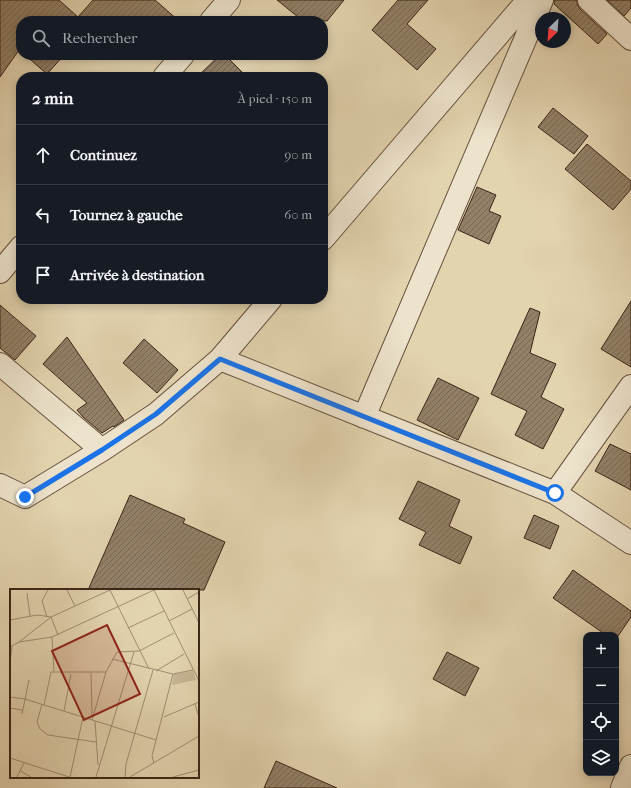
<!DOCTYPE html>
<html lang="fr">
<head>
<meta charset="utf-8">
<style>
	body { margin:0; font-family:"IM FELL French Canon",serif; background:#242831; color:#f1f3f6 }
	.controls { position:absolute; right:12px; bottom:12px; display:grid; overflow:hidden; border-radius:8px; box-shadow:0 2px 10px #0003 }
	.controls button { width:36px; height:36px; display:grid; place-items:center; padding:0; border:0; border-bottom:1px solid #363941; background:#171b24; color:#f1f3f6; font:20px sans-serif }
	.compass { position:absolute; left:535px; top:12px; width:36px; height:36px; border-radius:50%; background:#171b24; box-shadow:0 2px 10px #0003; rotate:205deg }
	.stop { position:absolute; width:12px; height:12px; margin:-9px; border:3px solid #1a73e8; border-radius:50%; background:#fff }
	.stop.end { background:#1a73e8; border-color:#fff; box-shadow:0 1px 4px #0008 }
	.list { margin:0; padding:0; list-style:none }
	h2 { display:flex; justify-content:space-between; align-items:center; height:52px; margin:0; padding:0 16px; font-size:17px }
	h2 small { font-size:13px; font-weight:400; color:#9ea1a6 }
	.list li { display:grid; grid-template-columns:26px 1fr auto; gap:12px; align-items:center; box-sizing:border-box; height:60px; padding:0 16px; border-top:1px solid #363941 }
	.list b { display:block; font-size:15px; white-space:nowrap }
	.list em { font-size:13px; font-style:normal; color:#9ea1a6 }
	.icon { flex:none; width:22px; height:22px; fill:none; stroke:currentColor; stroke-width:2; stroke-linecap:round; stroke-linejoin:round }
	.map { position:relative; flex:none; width:631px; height:788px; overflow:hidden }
	.search { position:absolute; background:#171b24; box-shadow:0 2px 10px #0003; left:16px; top:16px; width:312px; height:44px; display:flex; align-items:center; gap:10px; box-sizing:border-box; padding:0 14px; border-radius:16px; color:#9ea1a6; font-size:15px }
	.panel { position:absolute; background:#171b24; box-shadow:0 2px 10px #0003; left:16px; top:72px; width:312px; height:232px; border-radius:16px }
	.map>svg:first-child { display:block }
	.building { fill:url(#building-hatch); stroke:#3b2517 }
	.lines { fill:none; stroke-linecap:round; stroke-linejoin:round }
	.street-casing { stroke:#65513d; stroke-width:24 }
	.street { stroke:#ede3cc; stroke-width:22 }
	.route { stroke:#1a73e8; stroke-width:5 }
	.inset-road { fill:none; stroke:#a08e73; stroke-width:1 }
	.view { fill:#8f2418; fill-opacity:0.15; stroke:#8f2418; stroke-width:2 }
	.inset-edge { fill:none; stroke:#3b2517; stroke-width:2 }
</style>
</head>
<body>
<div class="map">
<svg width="631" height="788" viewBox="0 0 631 788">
	<defs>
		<pattern id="building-hatch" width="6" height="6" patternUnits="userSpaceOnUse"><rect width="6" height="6" fill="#928067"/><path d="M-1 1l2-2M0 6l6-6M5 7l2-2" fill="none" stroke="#786954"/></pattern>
	</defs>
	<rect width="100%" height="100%" fill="#e3d4b0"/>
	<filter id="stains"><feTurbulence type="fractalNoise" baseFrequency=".005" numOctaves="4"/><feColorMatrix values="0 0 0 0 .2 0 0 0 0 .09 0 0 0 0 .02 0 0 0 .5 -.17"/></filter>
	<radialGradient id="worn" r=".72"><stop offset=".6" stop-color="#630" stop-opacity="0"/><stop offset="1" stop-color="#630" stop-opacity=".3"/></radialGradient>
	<path class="building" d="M 0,0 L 59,0 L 78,17 L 93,0 L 155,0 L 179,21 L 21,21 L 21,52 L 19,50 L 0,77 Z
		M 277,0 L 344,0 L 327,21 L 303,21 Z
		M 398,0 L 428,0 L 407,24 L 436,49 L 417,70 L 372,30 Z
		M 554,0 L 577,0 L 577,4 L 580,9 L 607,34 L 598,44 L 554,4 Z
		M 607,0 L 631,0 L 631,8 L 624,16 Z
		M 25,55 L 64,55 L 47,74 Z
		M 220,55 L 225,55 L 247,77 L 197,77 Z
		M 553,108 L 588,136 L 574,154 L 538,127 Z
		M 587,144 L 631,181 L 631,189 L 613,210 L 565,169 Z
		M 477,187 L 496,195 L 489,211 L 501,216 L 489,244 L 458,230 Z
		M 631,301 L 631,367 L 601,349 Z
		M 0,305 L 36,336 L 15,360 L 0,348 Z
		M 530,308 L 540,312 L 530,353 L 556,364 L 541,397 L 564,409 L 543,449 L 515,435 L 527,411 L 491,394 Z
		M 67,337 L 124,420 L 114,427 L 113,426 L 102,433 L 83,417 L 77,410 L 87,403 L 43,364 Z
		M 144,339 L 178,370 L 157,393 L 123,363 Z
		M 438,378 L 479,398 L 458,440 L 417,420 Z
		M 610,444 L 631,454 L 631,490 L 595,471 Z
		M 418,481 L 460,500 L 449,526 L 472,537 L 460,564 L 419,545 L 426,532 L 399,519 Z
		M 130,495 L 185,519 L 183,523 L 225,542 L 204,590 L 88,590 Z
		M 534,515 L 559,526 L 550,549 L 524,538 Z
		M 573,570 L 631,611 L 631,617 L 616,639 L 616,635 L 606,635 L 553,598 Z
		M 447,652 L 479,668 L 465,696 L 433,679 Z
		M 276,761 L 337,788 L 264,788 Z"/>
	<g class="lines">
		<g class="street-casing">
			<path id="street" d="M 589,0 L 631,39
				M 211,21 L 229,0
				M 164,77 L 183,55
				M 323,239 L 528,0
				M 0,272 L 21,247
				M 220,359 L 555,493 L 631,543
				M 0,364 L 102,450
				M 364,417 L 542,0
				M 0,485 L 25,497 L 102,450 L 156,414 L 220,359 L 271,299
				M 555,493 L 631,386
				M 622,788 L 631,766"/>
		</g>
		<use href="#street" class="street"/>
	</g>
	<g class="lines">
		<path class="route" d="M 25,497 L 102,450 L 156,414 L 220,359 L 555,493"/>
	</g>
	<g transform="translate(10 589)">
		<rect width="189" height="189" fill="#e3d4b0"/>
		<path d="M 183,82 L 186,91 L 162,96 L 164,85 Z" fill="#c6b696"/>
		<path class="inset-road" d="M 57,1 L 65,17M 144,1 L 189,92M 173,1 L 189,34M 17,4 L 20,27M 177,10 L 189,3M 37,28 L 32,12 L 38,1M 0,31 L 27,26 L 41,28 L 48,46M 159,32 L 182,20M 118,39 L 154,22M 42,48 L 44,82M 9,53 L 41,28 L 100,1 L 139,80M 0,58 L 9,53 L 42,48 L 144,1M 102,70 L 163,85M 0,74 L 2,57M 146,82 L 174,65M 81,84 L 82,126M 0,108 L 15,110 L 146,151M 32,115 L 27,133 L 30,140 L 38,146 L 86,153M 185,115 L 189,128M 34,116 L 41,83 L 96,83M 0,119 L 12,121M 54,122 L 61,85M 12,125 L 19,91M 154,128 L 189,113M 82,131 L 96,83 L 107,63 L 129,62 L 164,44M 85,132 L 88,176M 0,169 L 59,188M 144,174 L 142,167 L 163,85 L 183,81M 10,182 L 21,188M 7,188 L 14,174M 60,188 L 73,128M 86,188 L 124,63M 115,188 L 116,175 L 143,81M 120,188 L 189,147M 163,188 L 189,181"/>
		<path class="view" d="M 97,36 L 130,105 L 74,131 L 42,62 Z"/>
		<rect width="189" height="189" class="inset-edge"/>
	</g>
	<rect width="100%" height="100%" filter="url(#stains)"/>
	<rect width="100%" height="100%" fill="url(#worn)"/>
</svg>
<div class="controls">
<button>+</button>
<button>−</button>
<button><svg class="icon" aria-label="locate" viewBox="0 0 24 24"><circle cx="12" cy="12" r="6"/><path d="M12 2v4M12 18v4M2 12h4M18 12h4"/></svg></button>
<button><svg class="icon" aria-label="layers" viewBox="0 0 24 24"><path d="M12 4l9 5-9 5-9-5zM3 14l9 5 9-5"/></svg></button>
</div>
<svg class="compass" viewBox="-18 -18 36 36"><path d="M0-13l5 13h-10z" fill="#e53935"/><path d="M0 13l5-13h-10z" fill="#9ea1a6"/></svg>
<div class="stop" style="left:555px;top:493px"></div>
<div class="stop end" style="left:25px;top:497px"></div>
<div class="search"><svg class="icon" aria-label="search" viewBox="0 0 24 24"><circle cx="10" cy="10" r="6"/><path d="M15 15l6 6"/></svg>Rechercher</div>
<section class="panel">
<h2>2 min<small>À pied · 150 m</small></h2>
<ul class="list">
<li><svg class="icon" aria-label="ahead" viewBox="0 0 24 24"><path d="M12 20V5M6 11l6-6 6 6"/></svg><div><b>Continuez</b></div><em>90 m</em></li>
<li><svg class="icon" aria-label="left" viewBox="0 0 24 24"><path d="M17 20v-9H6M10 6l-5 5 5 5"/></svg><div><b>Tournez à gauche</b></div><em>60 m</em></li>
<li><svg class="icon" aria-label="arrive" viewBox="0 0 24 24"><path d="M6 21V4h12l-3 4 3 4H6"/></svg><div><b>Arrivée à destination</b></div></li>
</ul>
</section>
</div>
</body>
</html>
